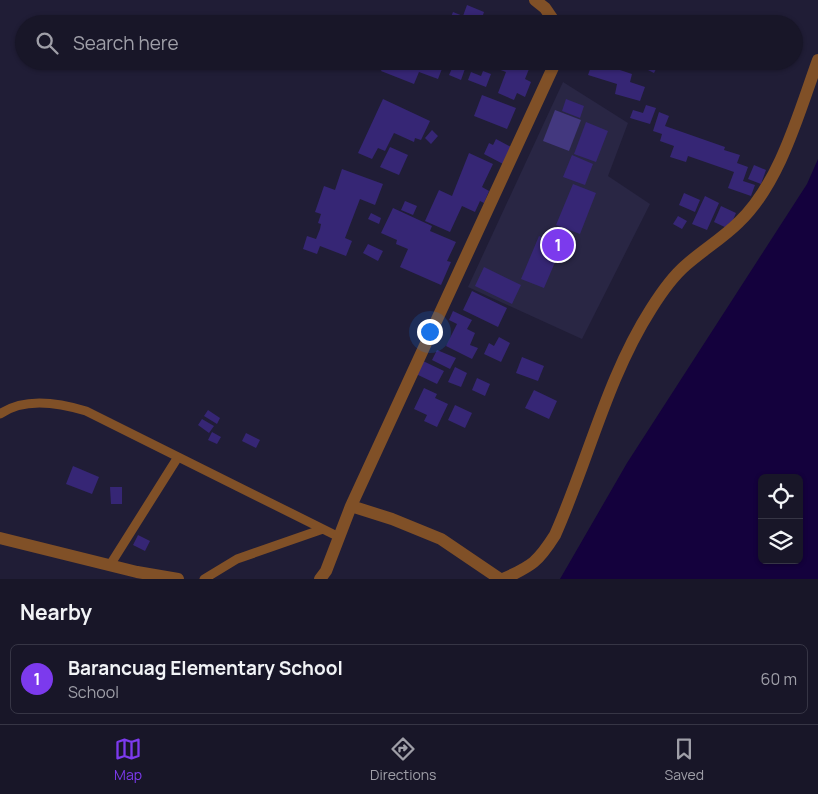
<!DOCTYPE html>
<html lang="en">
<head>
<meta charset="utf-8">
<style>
	body { margin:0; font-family:Manrope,sans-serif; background:#211f30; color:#f1f3f6 }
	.controls { position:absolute; right:15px; bottom:15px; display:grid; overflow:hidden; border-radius:8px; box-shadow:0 1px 4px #0004 }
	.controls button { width:45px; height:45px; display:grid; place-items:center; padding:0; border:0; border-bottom:1px solid #363545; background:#181628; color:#f1f3f6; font:25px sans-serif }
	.you { position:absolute; left:429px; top:331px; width:18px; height:18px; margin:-12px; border:4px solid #fff; border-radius:50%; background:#1a73e8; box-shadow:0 0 0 8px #1a73e833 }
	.badge { display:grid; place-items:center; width:32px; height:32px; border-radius:50%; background:#7c3aed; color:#fff; font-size:16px; font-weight:700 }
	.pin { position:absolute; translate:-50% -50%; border:2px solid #fff; box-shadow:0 1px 5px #0006 }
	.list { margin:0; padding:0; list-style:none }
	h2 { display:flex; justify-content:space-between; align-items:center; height:65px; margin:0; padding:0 20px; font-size:21px }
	h2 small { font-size:16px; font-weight:400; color:#9f9fa8 }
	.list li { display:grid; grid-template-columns:32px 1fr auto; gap:15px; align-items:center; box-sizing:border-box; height:70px; margin:0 10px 10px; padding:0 10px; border:1px solid #363545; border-radius:8px }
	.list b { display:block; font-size:19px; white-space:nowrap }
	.list p { margin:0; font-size:16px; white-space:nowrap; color:#9f9fa8 }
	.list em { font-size:16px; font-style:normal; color:#9f9fa8 }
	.icon { flex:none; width:28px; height:28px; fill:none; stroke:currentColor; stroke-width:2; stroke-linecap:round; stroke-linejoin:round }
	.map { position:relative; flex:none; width:818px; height:579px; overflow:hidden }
	.search { position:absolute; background:#181628; box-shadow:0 1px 4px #0004; left:15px; right:15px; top:15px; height:55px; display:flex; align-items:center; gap:12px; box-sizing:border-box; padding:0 18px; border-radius:28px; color:#9f9fa8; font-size:19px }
	.sheet { height:145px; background:#181628 }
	nav { display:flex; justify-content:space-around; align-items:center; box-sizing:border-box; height:70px; border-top:1px solid #363545; background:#181628; font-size:14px; color:#9f9fa8 }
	nav a { display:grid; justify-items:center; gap:2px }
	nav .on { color:#7c3aed }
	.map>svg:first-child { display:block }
	.built { fill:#292644 }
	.green { fill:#43387f }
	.water { fill:#14013d; fill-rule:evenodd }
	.building { fill:#362675 }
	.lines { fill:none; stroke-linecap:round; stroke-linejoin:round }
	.lane { stroke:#805027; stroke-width:9 }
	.street { stroke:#805027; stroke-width:12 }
</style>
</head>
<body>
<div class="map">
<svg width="818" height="579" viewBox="0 0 818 579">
	<rect width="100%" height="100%" fill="#201d36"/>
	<path class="built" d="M 563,82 L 628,123 L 608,176 L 650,204 L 582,339 L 468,287 Z"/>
	<path class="green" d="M 555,110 L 581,120 L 569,151 L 543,141 Z"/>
	<path class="water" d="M 818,159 L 818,579 L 560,579 L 627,463 L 807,184 ZM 762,478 L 799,478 L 799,560 L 762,560 Z"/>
	<path class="building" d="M 467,5 L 484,12 L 480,24 L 448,24 L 453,12 L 463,16 Z
		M 385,61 L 423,63 L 445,61 L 438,79 L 419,72 L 414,84 L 381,71 Z
		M 492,61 L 508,61 L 529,69 L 525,79 L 531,82 L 525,97 L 517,93 L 514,100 L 498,93 L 506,72 L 490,66 Z
		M 593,61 L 613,61 L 611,67 L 632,74 L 630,82 L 645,87 L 640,101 L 615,94 L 617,84 L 588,75 Z
		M 630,61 L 656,61 L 659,63 L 654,73 Z
		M 455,62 L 466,66 L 461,80 L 449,75 Z
		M 483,71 L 491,74 L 486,87 L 468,80 L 471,72 L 481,76 Z
		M 482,95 L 516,108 L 507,129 L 474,116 Z
		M 383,99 L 430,121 L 421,140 L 415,138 L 414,142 L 394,133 L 385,151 L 378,148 L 372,159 L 358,153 Z
		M 566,99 L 584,106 L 580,118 L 562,111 Z
		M 646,105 L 656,108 L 650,124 L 630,118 L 633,110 L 643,113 Z
		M 659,112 L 669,116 L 665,126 L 725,147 L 724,150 L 740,155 L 737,163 L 748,167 L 743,181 L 755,185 L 751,196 L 728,188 L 734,172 L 688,156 L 686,162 L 670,157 L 674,146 L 660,141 L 662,134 L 653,131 Z
		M 586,122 L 608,131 L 596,162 L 574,154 Z
		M 432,130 L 438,136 L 431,144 L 425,138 Z
		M 496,139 L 513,148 L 505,165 L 484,154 L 489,143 L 493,145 Z
		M 390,147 L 408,155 L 399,175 L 380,167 Z
		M 469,153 L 493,164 L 482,187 L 489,191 L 484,203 L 480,201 L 475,212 L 462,206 L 450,232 L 425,221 L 439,190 L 452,196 Z
		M 572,155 L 593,164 L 585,185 L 563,177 Z
		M 754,165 L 766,170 L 761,184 L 748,179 Z
		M 342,169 L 383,184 L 375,205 L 360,199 L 345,238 L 352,241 L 346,256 L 320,246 L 317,254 L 303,249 L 307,236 L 316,239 L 320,229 L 321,224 L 318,223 L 321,214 L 315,212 L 324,186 L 335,190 Z
		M 573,184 L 596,193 L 580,234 L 556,225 Z
		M 684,193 L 700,200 L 695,212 L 679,205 Z
		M 705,196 L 719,203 L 707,230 L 692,224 Z
		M 405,201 L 417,206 L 413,215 L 401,210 Z
		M 721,206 L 736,213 L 729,229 L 714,222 Z
		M 393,208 L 432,226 L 430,231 L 456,242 L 447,261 L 451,262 L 441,285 L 400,267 L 408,249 L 396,244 L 397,240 L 381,233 Z
		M 371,213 L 381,218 L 379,224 L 368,219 Z
		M 678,216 L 687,221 L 682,229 L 673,224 Z
		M 539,236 L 562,246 L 544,288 L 521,279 Z
		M 368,244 L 383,251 L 378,261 L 363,253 Z
		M 484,267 L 521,285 L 512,304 L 475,286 Z
		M 472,291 L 507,308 L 498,327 L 463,310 Z
		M 453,311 L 472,320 L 467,329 L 475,333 L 470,345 L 478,348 L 472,359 L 446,346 L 457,324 L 449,320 Z
		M 499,337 L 510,343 L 501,362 L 484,354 L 489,343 L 494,346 Z
		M 437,350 L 456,358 L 450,369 L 432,360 Z
		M 522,357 L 544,366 L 538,381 L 516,373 Z
		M 423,361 L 444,371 L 437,384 L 416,374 Z
		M 455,367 L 467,373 L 461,387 L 448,382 Z
		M 477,378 L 490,384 L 485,396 L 472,390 Z
		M 424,388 L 437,394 L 435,398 L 448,404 L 437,427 L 424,421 L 427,415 L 414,409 Z
		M 534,390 L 557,401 L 549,419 L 525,408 Z
		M 455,405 L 472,413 L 465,428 L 448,420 Z
		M 208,410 L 220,418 L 217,424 L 204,416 Z
		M 202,419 L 214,426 L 209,433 L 198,425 Z
		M 212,432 L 221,437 L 217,444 L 208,440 Z
		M 246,433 L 260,440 L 256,448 L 242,441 Z
		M 73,466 L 99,477 L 92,494 L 66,484 Z
		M 110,487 L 122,487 L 122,504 L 111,504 Z
		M 138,535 L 150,541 L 145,551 L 133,545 Z"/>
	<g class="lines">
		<path class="lane" d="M 0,414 C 24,397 60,403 86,411 L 339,537
			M 110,565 L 178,457
			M 204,579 L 237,559 L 323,529"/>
		<path class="street" d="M 535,0 L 545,8 L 556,24
			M 351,506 L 392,519 L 441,539 L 500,579
			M 0,538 L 137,572 L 178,579
			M 320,579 L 326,571 L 351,506 L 556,61
			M 503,579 C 532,566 538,562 555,535 C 588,461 607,378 651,309 C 661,293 672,277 686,265 C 703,250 723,238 739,222 C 780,183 799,112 818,60"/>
	</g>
</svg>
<div class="controls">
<button><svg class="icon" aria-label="locate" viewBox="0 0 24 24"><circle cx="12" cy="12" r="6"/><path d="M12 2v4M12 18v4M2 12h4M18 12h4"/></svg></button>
<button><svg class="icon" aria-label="layers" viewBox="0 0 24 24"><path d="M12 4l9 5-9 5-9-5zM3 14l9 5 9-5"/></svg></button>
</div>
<div class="you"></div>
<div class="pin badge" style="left:558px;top:245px">1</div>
<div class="search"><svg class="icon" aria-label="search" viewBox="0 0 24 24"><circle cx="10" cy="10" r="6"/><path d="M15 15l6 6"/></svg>Search here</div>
</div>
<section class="sheet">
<h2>Nearby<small></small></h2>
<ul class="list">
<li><span class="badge">1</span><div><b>Barancuag Elementary School</b><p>School</p></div><em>60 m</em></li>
</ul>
</section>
<nav>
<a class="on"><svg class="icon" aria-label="map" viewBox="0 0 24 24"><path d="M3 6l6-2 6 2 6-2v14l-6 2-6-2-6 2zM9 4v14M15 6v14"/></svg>Map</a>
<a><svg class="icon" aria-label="directions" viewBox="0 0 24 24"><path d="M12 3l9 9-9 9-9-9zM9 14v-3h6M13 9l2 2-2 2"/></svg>Directions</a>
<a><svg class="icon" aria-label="saved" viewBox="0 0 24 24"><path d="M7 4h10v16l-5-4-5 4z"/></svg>Saved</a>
</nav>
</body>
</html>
